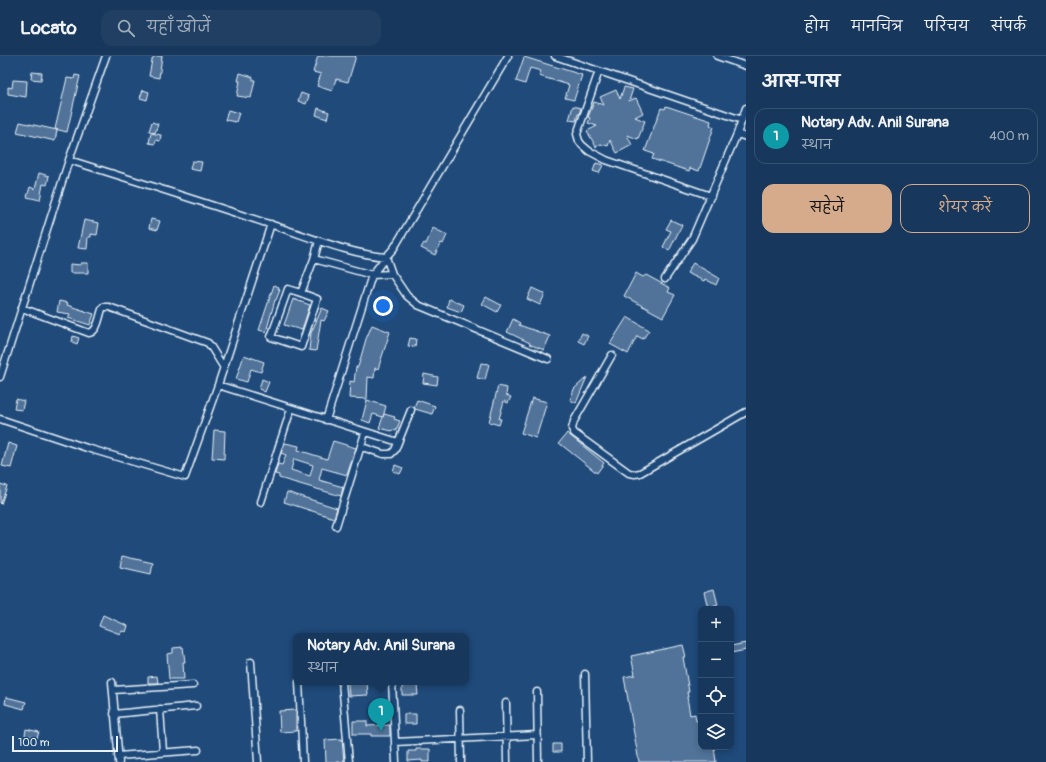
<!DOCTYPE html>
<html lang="hi">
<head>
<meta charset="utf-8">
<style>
	body { margin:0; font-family:Pangolin,"Playpen Sans Deva",sans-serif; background:#203f62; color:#f1f3f6 }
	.controls { position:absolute; right:12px; bottom:12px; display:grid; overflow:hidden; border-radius:8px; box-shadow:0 2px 6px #0003 }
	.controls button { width:36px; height:36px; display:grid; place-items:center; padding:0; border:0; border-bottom:1px solid #365272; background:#17385c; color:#f1f3f6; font:20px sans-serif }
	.scale { position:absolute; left:12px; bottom:10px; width:106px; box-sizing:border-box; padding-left:4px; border:2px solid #e8f1f8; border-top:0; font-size:11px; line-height:14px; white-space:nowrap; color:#e8f1f8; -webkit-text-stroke:3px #1f4a7a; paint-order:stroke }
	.you { position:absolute; left:383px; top:250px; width:14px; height:14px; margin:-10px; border:3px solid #fff; border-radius:50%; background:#1a73e8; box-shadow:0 0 0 6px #1a73e833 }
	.badge { display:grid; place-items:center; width:26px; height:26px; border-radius:50%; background:#d6ab8b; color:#fff; font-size:13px; font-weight:700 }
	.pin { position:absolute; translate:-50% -33px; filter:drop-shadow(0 1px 2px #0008) }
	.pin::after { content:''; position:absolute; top:21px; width:14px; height:12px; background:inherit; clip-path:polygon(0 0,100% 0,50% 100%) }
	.popup { position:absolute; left:293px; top:577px; width:176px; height:52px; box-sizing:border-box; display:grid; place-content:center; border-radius:8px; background:#17385c; filter:drop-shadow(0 1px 3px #0005); font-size:13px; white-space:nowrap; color:#9eacbb }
	.popup b { font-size:15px; color:#f1f3f6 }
	.popup::after { content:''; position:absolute; left:50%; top:100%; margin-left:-8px; border:8px solid transparent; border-top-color:#17385c }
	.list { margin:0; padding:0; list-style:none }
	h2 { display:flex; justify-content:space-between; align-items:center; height:52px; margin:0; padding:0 16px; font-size:17px }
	h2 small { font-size:13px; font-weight:400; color:#9eacbb }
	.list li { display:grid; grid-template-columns:26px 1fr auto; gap:12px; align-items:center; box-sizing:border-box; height:56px; margin:0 8px 8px; padding:0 8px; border:1px solid #365272; border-radius:12px }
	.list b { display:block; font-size:15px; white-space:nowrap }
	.list p { margin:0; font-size:13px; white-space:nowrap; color:#9eacbb }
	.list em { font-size:13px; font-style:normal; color:#9eacbb }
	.actions { display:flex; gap:8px; padding:12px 16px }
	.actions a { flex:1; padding:9px 0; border:1px solid #d6ab8b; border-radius:12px; text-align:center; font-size:14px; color:#d6ab8b }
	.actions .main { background:#d6ab8b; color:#111 }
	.icon { flex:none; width:22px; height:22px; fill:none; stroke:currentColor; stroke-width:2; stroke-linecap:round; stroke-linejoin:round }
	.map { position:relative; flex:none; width:746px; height:706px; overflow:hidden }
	header { display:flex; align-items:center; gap:24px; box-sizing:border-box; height:56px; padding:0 20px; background:#17385c; border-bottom:1px solid #365272 }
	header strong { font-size:19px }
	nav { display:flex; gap:22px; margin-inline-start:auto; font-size:14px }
	.search { width:280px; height:36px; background:#203f62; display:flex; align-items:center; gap:10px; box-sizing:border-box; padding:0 14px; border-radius:12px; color:#9eacbb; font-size:15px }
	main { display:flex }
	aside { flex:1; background:#17385c }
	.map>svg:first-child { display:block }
	.building { fill:#517399; stroke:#e8f1f8; fill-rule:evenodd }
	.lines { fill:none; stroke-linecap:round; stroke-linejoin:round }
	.minor-casing { stroke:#e8f1f8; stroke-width:9 }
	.minor { stroke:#1f4a7a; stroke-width:6 }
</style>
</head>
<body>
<header>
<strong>Locato</strong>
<div class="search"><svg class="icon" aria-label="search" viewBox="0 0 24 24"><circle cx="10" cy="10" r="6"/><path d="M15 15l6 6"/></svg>यहाँ खोजें</div>
<nav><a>होम</a><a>मानचित्र</a><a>परिचय</a><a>संपर्क</a></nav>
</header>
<main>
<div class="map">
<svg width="746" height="706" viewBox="0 0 746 706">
	<rect width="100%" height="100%" fill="#1f4a7a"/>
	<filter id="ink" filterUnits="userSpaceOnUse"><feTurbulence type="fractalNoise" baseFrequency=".025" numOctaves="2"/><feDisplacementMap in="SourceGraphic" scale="8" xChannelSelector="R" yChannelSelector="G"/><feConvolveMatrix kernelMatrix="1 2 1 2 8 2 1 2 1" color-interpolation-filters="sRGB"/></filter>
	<g filter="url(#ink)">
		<path class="building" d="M 154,0 L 162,0 L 159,22 L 149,20 L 152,4 Z
			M 318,0 L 356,0 L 348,26 L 336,23 L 332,35 L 317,30 L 321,18 L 313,16 Z
			M 524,1 L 582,19 L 574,44 L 565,42 L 569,29 L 539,20 L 541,15 L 530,12 L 525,28 L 516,25 Z
			M 32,16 L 42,17 L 41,24 L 31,23 Z
			M 240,17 L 253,21 L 253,24 L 255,24 L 251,42 L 237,40 L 240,25 L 238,25 Z
			M 75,19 L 80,20 L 67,76 L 55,73 L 67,22 L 74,23 Z
			M 13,24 L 27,25 L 26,41 L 8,38 L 8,31 L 12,32 Z
			M 624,31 L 633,33 L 629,45 L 636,42 L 643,57 L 635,61 L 645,65 L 638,83 L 627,79 L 632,89 L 617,97 L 610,84 L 608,90 L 601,88 L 596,91 L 587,75 L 597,70 L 588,67 L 590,62 L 588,61 L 594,46 L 604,49 L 600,41 L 616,34 L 620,43 Z
			M 143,34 L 149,36 L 147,44 L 140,42 Z
			M 301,37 L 309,40 L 306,48 L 298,45 Z
			M 573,50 L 581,52 L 579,58 L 578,58 L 576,65 L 569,64 Z
			M 666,50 L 711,65 L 710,69 L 714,71 L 699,115 L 690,112 L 689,115 L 652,103 L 654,98 L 645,95 L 661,52 L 665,53 Z
			M 318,52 L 329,56 L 327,63 L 316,59 Z
			M 228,54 L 239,57 L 236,66 L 225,64 Z
			M 20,66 L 57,74 L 55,85 L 17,76 Z
			M 152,66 L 158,68 L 155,77 L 149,75 Z
			M 151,77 L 161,79 L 160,85 L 156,84 L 155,88 L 149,87 Z
			M 192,105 L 202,106 L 200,115 L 190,113 Z
			M 596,107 L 603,109 L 599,117 L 593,115 Z
			M 39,117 L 49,120 L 47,129 L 43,128 L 40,144 L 27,141 L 30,131 L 35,133 Z
			M 151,163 L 160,165 L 157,174 L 149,172 Z
			M 84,164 L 99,167 L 97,179 L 91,178 L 91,181 L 88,181 L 87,193 L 78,192 Z
			M 671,164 L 682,169 L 669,195 L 663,191 L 671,175 L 666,173 Z
			M 433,172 L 447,179 L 443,188 L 441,187 L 435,199 L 421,192 L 424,187 L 426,188 Z
			M 81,207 L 88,207 L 88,217 L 70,217 L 70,208 L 81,209 Z
			M 693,207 L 719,222 L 716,229 L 705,223 L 704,225 L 687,217 Z
			M 636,217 L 643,221 L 646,219 L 670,232 L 668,236 L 675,239 L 663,261 L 624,240 Z
			M 274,229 L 279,231 L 278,233 L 280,234 L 276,244 L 275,244 L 266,276 L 259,274 Z
			M 532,232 L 545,238 L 540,249 L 527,243 Z
			M 486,241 L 501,249 L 497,256 L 482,248 Z
			M 293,243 L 310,249 L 302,274 L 284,269 Z
			M 449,243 L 464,249 L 461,256 L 447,251 Z
			M 59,245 L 68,247 L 67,249 L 94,258 L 90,269 L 68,262 L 70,258 L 57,256 Z
			M 322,252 L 329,255 L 324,265 L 321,264 L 316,295 L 309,294 L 311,277 Z
			M 627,261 L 649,274 L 643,283 L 637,280 L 628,298 L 610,288 Z
			M 513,263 L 520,267 L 519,269 L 550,280 L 544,294 L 529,288 L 530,287 L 507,276 Z
			M 372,269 L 390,276 L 378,313 L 375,312 L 374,322 L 368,321 L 367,343 L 349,342 L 350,325 L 354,326 L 356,311 L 358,311 L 366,283 Z
			M 582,277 L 588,280 L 584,288 L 578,285 Z
			M 73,280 L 79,282 L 77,288 L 72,286 Z
			M 410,282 L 416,283 L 415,291 L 408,290 Z
			M 244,299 L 264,306 L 261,316 L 251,313 L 247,326 L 236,323 Z
			M 481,307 L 489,308 L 485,324 L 477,322 Z
			M 424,318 L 438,321 L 437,329 L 423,327 Z
			M 587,321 L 576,347 L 570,344 L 574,333 Z
			M 262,323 L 269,326 L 265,336 L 259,333 Z
			M 498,330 L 507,332 L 506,339 L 511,341 L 508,347 L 504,345 L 499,363 L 501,363 L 499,369 L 489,366 Z
			M 532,342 L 547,346 L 536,382 L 521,377 Z
			M 16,343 L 24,345 L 22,354 L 14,353 Z
			M 367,344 L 386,350 L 383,361 L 373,358 L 370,367 L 362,364 Z
			M 417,344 L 435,350 L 432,358 L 415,353 L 414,351 Z
			M 384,358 L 395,361 L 394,363 L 400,365 L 396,375 L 392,374 L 392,375 L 379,372 Z
			M 214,374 L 225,375 L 224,403 L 212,402 Z
			M 567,377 L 604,407 L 597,417 L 559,387 Z
			M 333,385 L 356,392 L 347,419 L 322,412 L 319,424 L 343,431 L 341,440 L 279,422 L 279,419 L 275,418 L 278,408 L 282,409 L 286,399 L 281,397 L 285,387 L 299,390 L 298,394 L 327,403 ZM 294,403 L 313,409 L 310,420 L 291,414 Z
			M 8,387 L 17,390 L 11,412 L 2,410 Z
			M 395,409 L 403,412 L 400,418 L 393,415 Z
			M 0,428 L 7,430 L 1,448 L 0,447 Z
			M 287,436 L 337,452 L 334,462 L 284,446 Z
			M 122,500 L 153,507 L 151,518 L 120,511 Z
			M 714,533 L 718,549 L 708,552 L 704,536 Z
			M 103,559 L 128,570 L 126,576 L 122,575 L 120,578 L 99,570 Z
			M 746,587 L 746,594 L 731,597 L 731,590 Z
			M 683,589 L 686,601 L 683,601 L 689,636 L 687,636 L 688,641 L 687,641 L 690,659 L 695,658 L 696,665 L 701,664 L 701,691 L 714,691 L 716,706 L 639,706 L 624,621 L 635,619 L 631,600 Z
			M 183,591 L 185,606 L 183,606 L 184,623 L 169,623 L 167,598 L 173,597 L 173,592 Z
			M 157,620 L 158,627 L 148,627 L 148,621 Z
			M 348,626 L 367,626 L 368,639 L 349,640 Z
			M 402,629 L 417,629 L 418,639 L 402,639 Z
			M 6,641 L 26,646 L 24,653 L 5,648 Z
			M 296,654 L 296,675 L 280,676 L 279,655 Z
			M 404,658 L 416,658 L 416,668 L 404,668 Z
			M 353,665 L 367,665 L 367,670 L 390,669 L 390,680 L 371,680 L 371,678 L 353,678 Z
			M 26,673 L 39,676 L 37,682 L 25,679 Z
			M 342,683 L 344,706 L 326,706 L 325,684 Z
			M 553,688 L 561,688 L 561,696 L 553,696 Z
			M 416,693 L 430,693 L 430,706 L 422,706 L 422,704 L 408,705 L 408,695 L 416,695 Z"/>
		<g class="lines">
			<g class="minor-casing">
				<path id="minor" d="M 555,0 L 742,64
					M 717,0 L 746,10
					M 599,15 L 577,78 L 579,85 L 582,89 L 589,95 L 606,104 L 711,140
					M 737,78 L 746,81
					M 69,104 C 136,125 203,146 269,168 C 305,179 348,198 386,201 L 394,192 L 508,0
					M 314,203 L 319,185
					M 392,218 L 407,240 L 418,249 L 548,303
					M 665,223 L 692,183 L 737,78 L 746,52
					M 301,237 L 317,243 L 301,291 L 271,281 L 288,233 L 301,237 L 314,203 L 372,219 L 392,218 L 386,201
					M 22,252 L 89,277 C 99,275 99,259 103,251 L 109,251 L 208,287 L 211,291 L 224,312
					M 612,299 L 574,365 L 572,373 L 574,377 L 629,417 L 635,418 L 640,417 L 746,356
					M 0,321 L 69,104 L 106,0
					M 218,329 L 398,386
					M 0,363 L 87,392 L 185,421 L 218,329 L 271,168
					M 326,364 L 372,219 L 386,201
					M 362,391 L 383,398 L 391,398 L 395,394 L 411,354
					M 261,446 L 291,353
					M 336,470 L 365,377
					M 251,606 L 258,706
					M 585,618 L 587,706
					M 112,626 L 119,706
					M 299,626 L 303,706
					M 342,626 L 349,706
					M 392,626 L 396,706
					M 113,634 L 193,629
					M 537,636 L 538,706
					M 506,647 L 507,706
					M 160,653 L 163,696
					M 460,654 L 461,706
					M 114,658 L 196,650
					M 395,686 L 537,679
					M 118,700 L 198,694"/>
			</g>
			<use href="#minor" class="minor"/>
		</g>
	</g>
</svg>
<div class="controls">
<button>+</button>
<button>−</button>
<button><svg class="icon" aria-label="locate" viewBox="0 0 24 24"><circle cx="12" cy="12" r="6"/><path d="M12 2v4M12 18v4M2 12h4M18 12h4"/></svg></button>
<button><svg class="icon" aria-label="layers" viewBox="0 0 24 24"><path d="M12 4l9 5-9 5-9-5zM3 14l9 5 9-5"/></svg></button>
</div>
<div class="scale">100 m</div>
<div class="you"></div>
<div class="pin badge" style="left:381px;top:675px;background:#0f9aa8">1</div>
<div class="popup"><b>Notary Adv. Anil Surana</b>स्थान</div>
</div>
<aside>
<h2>आस-पास<small></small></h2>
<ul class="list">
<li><span class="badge" style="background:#0f9aa8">1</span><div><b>Notary Adv. Anil Surana</b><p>स्थान</p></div><em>400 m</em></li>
</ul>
<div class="actions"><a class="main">सहेजें</a><a>शेयर करें</a></div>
</aside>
</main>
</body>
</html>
